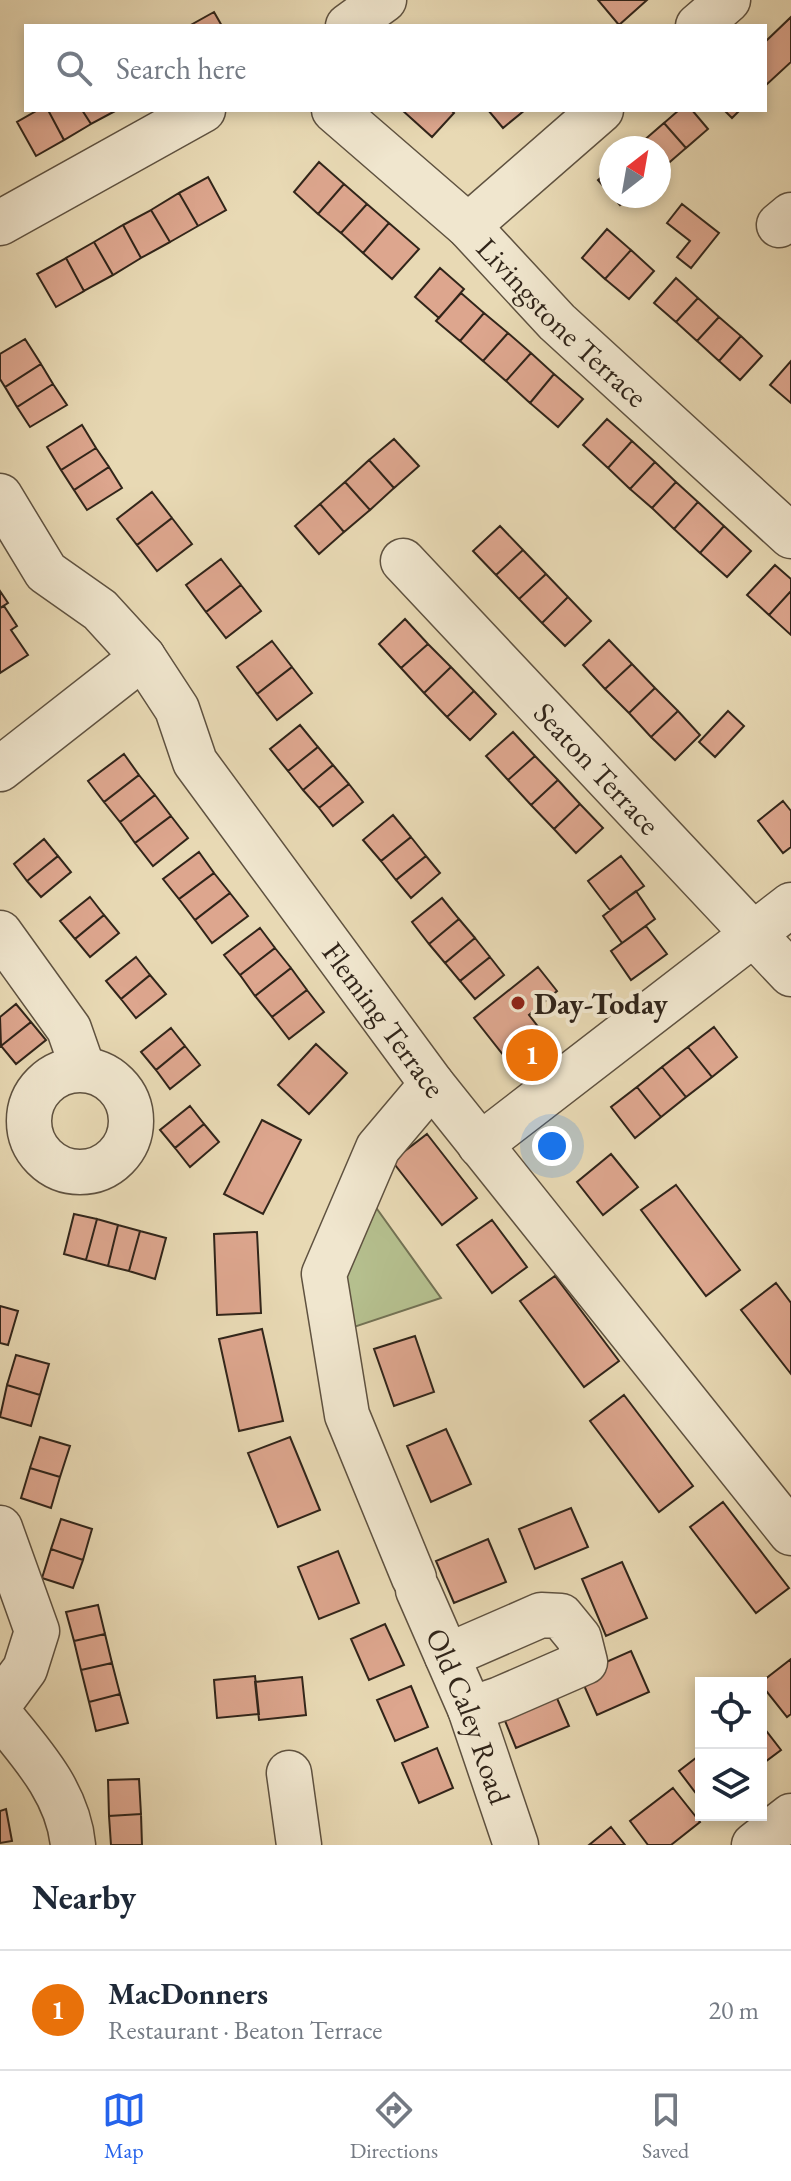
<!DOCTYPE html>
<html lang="en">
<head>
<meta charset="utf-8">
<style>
	body { margin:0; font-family:"EB Garamond",serif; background:#f6f6f7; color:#1f2937 }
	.controls { position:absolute; right:24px; bottom:24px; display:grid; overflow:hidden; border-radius:0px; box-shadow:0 4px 12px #0003 }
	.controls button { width:72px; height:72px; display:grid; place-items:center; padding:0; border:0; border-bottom:2px solid #e0e1e3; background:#fff; color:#1f2937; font:40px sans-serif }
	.compass { position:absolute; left:599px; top:136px; width:72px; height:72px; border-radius:50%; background:#fff; box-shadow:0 4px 12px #0003; rotate:31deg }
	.you { position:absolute; left:552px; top:1146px; width:28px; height:28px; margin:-20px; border:6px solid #fff; border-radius:50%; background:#1a73e8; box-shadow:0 0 0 12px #1a73e833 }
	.badge { display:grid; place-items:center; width:52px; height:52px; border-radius:50%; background:#2563eb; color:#fff; font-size:26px; font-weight:700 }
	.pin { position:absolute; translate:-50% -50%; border:4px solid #fff; box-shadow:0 2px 8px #0006 }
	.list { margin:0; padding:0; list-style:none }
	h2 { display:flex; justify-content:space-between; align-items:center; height:104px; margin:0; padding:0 32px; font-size:34px }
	h2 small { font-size:26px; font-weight:400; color:#747a83 }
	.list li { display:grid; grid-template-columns:52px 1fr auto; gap:24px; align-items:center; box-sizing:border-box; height:120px; padding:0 32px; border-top:2px solid #e0e1e3 }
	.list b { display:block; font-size:30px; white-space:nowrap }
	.list p { margin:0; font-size:26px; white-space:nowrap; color:#747a83 }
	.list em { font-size:26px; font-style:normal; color:#747a83 }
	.icon { flex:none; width:44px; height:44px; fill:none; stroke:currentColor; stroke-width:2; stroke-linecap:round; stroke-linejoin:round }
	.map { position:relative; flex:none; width:791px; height:1845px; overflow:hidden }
	.search { position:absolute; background:#fff; box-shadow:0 4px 12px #0003; left:24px; right:24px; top:24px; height:88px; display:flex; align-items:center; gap:20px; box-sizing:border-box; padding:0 28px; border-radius:0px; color:#747a83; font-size:30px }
	.sheet { height:224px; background:#fff }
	nav { display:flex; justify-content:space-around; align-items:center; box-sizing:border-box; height:112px; border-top:2px solid #e0e1e3; background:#fff; font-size:22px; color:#747a83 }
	nav a { display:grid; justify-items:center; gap:4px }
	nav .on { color:#2563eb }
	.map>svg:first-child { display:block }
	.green { fill:#b5bf8e; stroke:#737254; stroke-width:2 }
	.building { fill:#dda68e; stroke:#31251a; stroke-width:2 }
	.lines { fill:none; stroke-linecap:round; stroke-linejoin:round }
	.minor-casing { stroke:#5f5240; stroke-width:47 }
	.minor { stroke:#f0e6ce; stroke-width:44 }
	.poi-dot { fill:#8f2418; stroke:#f0e6ce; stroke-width:3 }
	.labels { text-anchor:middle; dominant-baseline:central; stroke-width:8; stroke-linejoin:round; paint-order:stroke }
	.street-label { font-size:30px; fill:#31251a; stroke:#f0e6ce }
	.poi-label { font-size:30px; font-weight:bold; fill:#31251a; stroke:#f0e6ce; text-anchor:start }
</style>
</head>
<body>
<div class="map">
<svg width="791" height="1845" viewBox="0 0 791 1845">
	<rect width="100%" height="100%" fill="#e8d9b4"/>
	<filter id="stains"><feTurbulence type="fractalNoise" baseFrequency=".0025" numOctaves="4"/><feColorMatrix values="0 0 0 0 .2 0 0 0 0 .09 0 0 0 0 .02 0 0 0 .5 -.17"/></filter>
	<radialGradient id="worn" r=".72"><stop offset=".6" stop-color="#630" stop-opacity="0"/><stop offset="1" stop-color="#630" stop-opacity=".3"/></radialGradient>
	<path class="green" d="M 367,1195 L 441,1298 L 348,1329 L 346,1273 Z"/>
	<path class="building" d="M 598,0 L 647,0 L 619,25 Z
		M 214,12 L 222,26 L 189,26 Z
		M 791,17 L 791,62 L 765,86 L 765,42 Z
		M 38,110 L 48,110 L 64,140 L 36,156 L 17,122 Z
		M 48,110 L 82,110 L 91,124 L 64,140 Z
		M 82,110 L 117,110 L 91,124 Z
		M 402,110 L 451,110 L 454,113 L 432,137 Z
		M 488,110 L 525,110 L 503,128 Z
		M 679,110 L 692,110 L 708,129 L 686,148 L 664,123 Z
		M 724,110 L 740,110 L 732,118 Z
		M 664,123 L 686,148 L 664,167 L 659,161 L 659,148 L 648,148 L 642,142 Z
		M 319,162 L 344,184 L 318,214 L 294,192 Z
		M 611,169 L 611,195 L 598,180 Z
		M 208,177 L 226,210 L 198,226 L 179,193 Z
		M 344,184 L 367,204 L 341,233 L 318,214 Z
		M 179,193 L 198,226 L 170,242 L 151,210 Z
		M 612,196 L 631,196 L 620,205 Z
		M 367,204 L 389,223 L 363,253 L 341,233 Z
		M 682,204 L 719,233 L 691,268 L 677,257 L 690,241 L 667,223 Z
		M 151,210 L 170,242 L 141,258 L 123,225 Z
		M 389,223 L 419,249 L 392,279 L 363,253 Z
		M 123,225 L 141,258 L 113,275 L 94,242 Z
		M 607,229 L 631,250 L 605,279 L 582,258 Z
		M 94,242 L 113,275 L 84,291 L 66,258 Z
		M 631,250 L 654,271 L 629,299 L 605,279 Z
		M 66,258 L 84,291 L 56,307 L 37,274 Z
		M 440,268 L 464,289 L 439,318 L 415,297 Z
		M 676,278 L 698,298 L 676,322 L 654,303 Z
		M 461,293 L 484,313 L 460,341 L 436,321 Z
		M 698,298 L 719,317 L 697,341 L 676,322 Z
		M 484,313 L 508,333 L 483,361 L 460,341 Z
		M 719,317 L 741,336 L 719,361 L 697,341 Z
		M 508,333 L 531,353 L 506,381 L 483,361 Z
		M 741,336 L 762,356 L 740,380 L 719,361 Z
		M 25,339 L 41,364 L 5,387 L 0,379 L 0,354 Z
		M 531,353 L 554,374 L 530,403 L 506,381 Z
		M 791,361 L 791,403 L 770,385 Z
		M 41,364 L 53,384 L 17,407 L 5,387 Z
		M 554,374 L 583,399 L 558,427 L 530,403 Z
		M 53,384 L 67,405 L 30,427 L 17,407 Z
		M 607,419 L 632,441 L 608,468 L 583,445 Z
		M 82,425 L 96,448 L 61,470 L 47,447 Z
		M 394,439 L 419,466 L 394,488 L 369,460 Z
		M 632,441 L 655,462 L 630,489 L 608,468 Z
		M 96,448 L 109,467 L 74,490 L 61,470 Z
		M 369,460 L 394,488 L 370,510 L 345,482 Z
		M 655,462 L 676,482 L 652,508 L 630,489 Z
		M 109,467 L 122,488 L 87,510 L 74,490 Z
		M 345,482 L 370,510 L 344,532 L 320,504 Z
		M 676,482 L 698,502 L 674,529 L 652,508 Z
		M 152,492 L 172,518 L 137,545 L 117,519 Z
		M 698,502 L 724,526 L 700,553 L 674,529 Z
		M 320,504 L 344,532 L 319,554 L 295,526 Z
		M 172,518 L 192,544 L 157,571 L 137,545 Z
		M 500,526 L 523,550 L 496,575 L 473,551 Z
		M 724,526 L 751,551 L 727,577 L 700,553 Z
		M 523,550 L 546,574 L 519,599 L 496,575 Z
		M 221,559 L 241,585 L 206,612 L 186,585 Z
		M 775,565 L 791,579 L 791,591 L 769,615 L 747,595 Z
		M 546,574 L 568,597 L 542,623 L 519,599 Z
		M 241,585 L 261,611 L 226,638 L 206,612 Z
		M 0,591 L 8,603 L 0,608 Z
		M 791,591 L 791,635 L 769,615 Z
		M 568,597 L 591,621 L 565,646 L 542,623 Z
		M 4,606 L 17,626 L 11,630 L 28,655 L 0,673 L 0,608 Z
		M 405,619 L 428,644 L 401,668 L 379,644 Z
		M 609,640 L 632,664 L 605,689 L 583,665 Z
		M 272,641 L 292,667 L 257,694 L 237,667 Z
		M 428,644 L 451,667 L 424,693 L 401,668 Z
		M 632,664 L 655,688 L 629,713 L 605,689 Z
		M 292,667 L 312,693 L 277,720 L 257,694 Z
		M 451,667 L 474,691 L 447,717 L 424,693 Z
		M 655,688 L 678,711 L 651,737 L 629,713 Z
		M 474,691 L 496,714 L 470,740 L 447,717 Z
		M 678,711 L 700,735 L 675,760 L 651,737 Z
		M 728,711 L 744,726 L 715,757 L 699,742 Z
		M 300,725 L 318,747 L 288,771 L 270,749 Z
		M 513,732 L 535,756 L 508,780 L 486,756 Z
		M 318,747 L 333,765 L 303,790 L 288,771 Z
		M 124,754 L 139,775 L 104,802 L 88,781 Z
		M 535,756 L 558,780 L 531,805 L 508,780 Z
		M 333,765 L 349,784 L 319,808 L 303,790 Z
		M 139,775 L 155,795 L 120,822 L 104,802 Z
		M 558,780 L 580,804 L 554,829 L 531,805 Z
		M 349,784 L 363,802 L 333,826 L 319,808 Z
		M 155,795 L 171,816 L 135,843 L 120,822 Z
		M 783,801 L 791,811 L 791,847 L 783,853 L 758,821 Z
		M 580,804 L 603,828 L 576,853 L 554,829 Z
		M 393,815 L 411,837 L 381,861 L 363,840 Z
		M 171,816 L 188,838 L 153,866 L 135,843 Z
		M 411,837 L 426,856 L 396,880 L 381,861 Z
		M 44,839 L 58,856 L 27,881 L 14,864 Z
		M 199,852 L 214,873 L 179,899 L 163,879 Z
		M 58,856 L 71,872 L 41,897 L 27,881 Z
		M 426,856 L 440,873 L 411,898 L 396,880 Z
		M 621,856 L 644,886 L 610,910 L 588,881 Z
		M 214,873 L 230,893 L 195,920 L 179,899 Z
		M 636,891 L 655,919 L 622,943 L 603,916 Z
		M 230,893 L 248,916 L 212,943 L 195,920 Z
		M 90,897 L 104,915 L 75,939 L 60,921 Z
		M 442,898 L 459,919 L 429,944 L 412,922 Z
		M 104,915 L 119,933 L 90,957 L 75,939 Z
		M 459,919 L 475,938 L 445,963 L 429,944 Z
		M 646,926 L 667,954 L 631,980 L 611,951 Z
		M 260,928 L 275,948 L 240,975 L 224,955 Z
		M 475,938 L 490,957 L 460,981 L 445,963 Z
		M 275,948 L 291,968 L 255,996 L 240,975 Z
		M 136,957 L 150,975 L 121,999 L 106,981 Z
		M 490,957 L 504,975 L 475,999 L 460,981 Z
		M 538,967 L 557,991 L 529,1015 L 543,1033 L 508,1061 L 474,1018 Z
		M 291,968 L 307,990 L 272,1017 L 255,996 Z
		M 150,975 L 166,994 L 136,1018 L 121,999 Z
		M 307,990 L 324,1012 L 289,1039 L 272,1017 Z
		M 16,1004 L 31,1022 L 1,1046 L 0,1017 Z
		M 31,1022 L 46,1040 L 16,1064 L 1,1046 Z
		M 714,1027 L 737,1057 L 712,1077 L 688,1047 Z
		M 171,1028 L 185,1046 L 156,1070 L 141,1052 Z
		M 543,1033 L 556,1050 L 521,1077 L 508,1061 Z
		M 316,1044 L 347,1073 L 309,1114 L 278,1085 Z
		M 185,1046 L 200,1065 L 170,1089 L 156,1070 Z
		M 688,1047 L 712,1077 L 686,1097 L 662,1067 Z
		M 662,1067 L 686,1097 L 661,1117 L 637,1087 Z
		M 637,1087 L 661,1117 L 635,1138 L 611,1107 Z
		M 190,1106 L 204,1124 L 175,1148 L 160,1130 Z
		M 262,1120 L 301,1140 L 263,1214 L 224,1194 Z
		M 204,1124 L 219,1142 L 190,1167 L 175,1148 Z
		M 427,1134 L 477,1198 L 442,1225 L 392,1161 Z
		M 611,1154 L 638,1187 L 603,1215 L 577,1182 Z
		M 676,1185 L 740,1270 L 706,1296 L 641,1210 Z
		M 74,1214 L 97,1219 L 86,1260 L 64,1254 Z
		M 97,1219 L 118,1225 L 108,1266 L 86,1260 Z
		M 492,1220 L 527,1267 L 492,1293 L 457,1245 Z
		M 118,1225 L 140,1231 L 129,1271 L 108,1266 Z
		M 140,1231 L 166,1238 L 155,1279 L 129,1271 Z
		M 257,1232 L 261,1313 L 217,1315 L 214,1234 Z
		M 555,1276 L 619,1361 L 584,1387 L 520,1301 Z
		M 776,1283 L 791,1303 L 791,1374 L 741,1310 Z
		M 0,1306 L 18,1311 L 8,1345 L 0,1343 Z
		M 262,1329 L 283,1421 L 239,1431 L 219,1339 Z
		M 415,1336 L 434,1392 L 394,1406 L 374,1349 Z
		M 16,1355 L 49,1364 L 40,1395 L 7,1385 Z
		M 7,1385 L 40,1395 L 31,1426 L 0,1417 Z
		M 624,1395 L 693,1486 L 659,1512 L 590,1421 Z
		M 446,1429 L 471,1484 L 431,1502 L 407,1446 Z
		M 40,1437 L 70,1446 L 60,1477 L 30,1468 Z
		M 290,1437 L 320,1510 L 278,1527 L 248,1453 Z
		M 30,1468 L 60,1477 L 51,1508 L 21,1498 Z
		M 723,1502 L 789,1588 L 756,1613 L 690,1527 Z
		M 571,1508 L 588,1547 L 535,1569 L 519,1529 Z
		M 61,1519 L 92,1529 L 83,1560 L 51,1549 Z
		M 488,1539 L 506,1582 L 454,1603 L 436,1561 Z
		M 51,1549 L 83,1560 L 73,1588 L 42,1578 Z
		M 338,1551 L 359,1603 L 319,1619 L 298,1567 Z
		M 622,1562 L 647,1618 L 606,1636 L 582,1579 Z
		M 98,1605 L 105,1634 L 74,1641 L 66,1612 Z
		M 385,1624 L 404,1665 L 369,1680 L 351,1639 Z
		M 105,1634 L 112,1663 L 81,1670 L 74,1641 Z
		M 631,1651 L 649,1692 L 597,1715 L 579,1674 Z
		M 791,1659 L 791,1714 L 787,1717 L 760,1683 Z
		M 112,1663 L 120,1694 L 89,1702 L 81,1670 Z
		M 255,1676 L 259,1714 L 217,1718 L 214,1680 Z
		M 302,1677 L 306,1715 L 259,1720 L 255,1682 Z
		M 411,1686 L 428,1727 L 395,1741 L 377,1700 Z
		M 553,1689 L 569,1726 L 516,1748 L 501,1711 Z
		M 120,1694 L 128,1723 L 96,1731 L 89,1702 Z
		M 761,1724 L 781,1750 L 761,1765 Z
		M 437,1748 L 453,1788 L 419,1803 L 402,1763 Z
		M 701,1754 L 701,1800 L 679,1771 Z
		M 139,1779 L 141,1814 L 109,1816 L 108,1780 Z
		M 673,1788 L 700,1822 L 671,1845 L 648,1845 L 630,1821 Z
		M 6,1809 L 12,1841 L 0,1843 L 0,1811 Z
		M 141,1814 L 142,1845 L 111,1845 L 109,1816 Z
		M 611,1827 L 625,1845 L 589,1845 Z"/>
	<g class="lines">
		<g class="minor-casing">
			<g id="minor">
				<path d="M 348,26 L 384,0"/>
				<path d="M 698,26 L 728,0"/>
				<path id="s1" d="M 334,110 L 468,226 L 557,322 L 791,536"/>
				<path d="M 0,223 L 203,110"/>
				<path d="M 779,225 L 791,215"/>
				<path d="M 468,226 L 601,110"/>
				<path id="s2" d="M 0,496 L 46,572 L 100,610 L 143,657 L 177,709 L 195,762 L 432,1084 L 791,1533"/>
				<path id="s3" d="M 403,561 L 791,974"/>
				<path d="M 0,769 L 143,657"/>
				<path d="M 0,933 L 69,1029 L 83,1069"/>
				<circle cx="80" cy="1121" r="51"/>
				<path d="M 480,1145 L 791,905"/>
				<path d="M 0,1528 L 37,1631 L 25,1669 L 0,1703"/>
				<path d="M 414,1578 L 347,1415 L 324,1274 L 378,1148 L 432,1084"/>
				<path id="s4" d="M 418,1590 L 470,1709 L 516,1845"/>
				<path d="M 447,1656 L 541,1615 L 561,1616 L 579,1638 L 585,1662 L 500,1699 L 470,1709"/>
				<path d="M 0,1715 C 32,1754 68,1793 73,1845"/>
				<path d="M 289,1773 L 299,1845"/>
				<path d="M 754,1845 L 791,1816"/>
			</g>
		</g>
		<use href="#minor" class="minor"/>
	</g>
	<circle class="poi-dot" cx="518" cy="1003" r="8"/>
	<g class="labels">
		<g class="street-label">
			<text stroke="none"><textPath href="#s1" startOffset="312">Livingstone Terrace</textPath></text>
			<text stroke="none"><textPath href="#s3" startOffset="284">Seaton Terrace</textPath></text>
			<text stroke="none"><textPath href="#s2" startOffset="656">Fleming Terrace</textPath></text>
			<text stroke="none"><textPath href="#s4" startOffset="136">Old Caley Road</textPath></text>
		</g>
		<g class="poi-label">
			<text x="534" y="1003">Day-Today</text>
		</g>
	</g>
	<rect width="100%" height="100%" filter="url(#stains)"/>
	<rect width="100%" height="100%" fill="url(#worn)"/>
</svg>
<div class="controls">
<button><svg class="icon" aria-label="locate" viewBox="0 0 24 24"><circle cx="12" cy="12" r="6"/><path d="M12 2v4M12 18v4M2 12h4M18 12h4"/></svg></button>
<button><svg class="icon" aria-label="layers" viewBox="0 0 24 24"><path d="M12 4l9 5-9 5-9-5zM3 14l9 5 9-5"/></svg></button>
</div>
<svg class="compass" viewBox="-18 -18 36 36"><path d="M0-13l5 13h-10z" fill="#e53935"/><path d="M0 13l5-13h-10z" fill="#747a83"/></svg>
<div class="you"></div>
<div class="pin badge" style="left:532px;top:1055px;background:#e8710a">1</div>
<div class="search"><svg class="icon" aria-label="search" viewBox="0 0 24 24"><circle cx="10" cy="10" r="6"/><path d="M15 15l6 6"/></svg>Search here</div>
</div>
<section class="sheet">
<h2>Nearby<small></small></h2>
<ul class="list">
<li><span class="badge" style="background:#e8710a">1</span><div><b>MacDonners</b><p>Restaurant · Beaton Terrace</p></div><em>20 m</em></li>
</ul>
</section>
<nav>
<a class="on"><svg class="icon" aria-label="map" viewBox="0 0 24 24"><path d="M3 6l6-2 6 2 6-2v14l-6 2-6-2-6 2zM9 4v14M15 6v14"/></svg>Map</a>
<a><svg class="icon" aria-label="directions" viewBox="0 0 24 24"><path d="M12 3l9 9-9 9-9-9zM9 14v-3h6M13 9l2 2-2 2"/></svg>Directions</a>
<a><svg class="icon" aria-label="saved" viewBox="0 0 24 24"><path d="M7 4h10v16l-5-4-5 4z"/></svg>Saved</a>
</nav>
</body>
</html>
